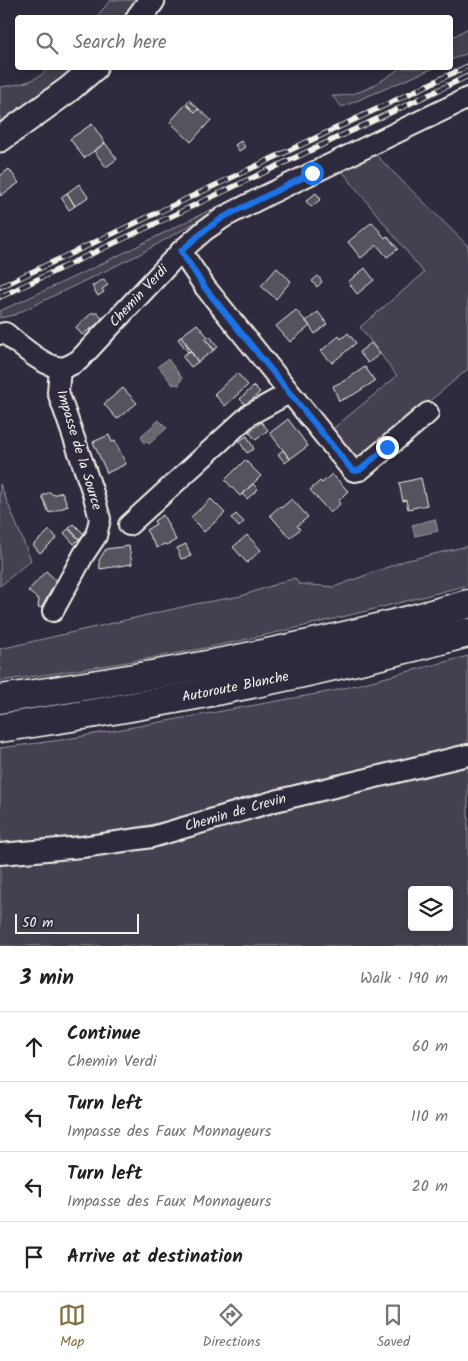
<!DOCTYPE html>
<html lang="en">
<head>
<meta charset="utf-8">
<style>
	body { margin:0; font-family:Kalam,sans-serif; background:#f6f6f6; color:#202124 }
	.controls { position:absolute; right:15px; bottom:15px; display:grid; overflow:hidden; border-radius:5px; box-shadow:0 2px 8px #0003 }
	.controls button { width:45px; height:45px; display:grid; place-items:center; padding:0; border:0; border-bottom:1px solid #e0e0e0; background:#fff; color:#202124; font:25px sans-serif }
	.scale { position:absolute; left:15px; bottom:12px; width:124px; box-sizing:border-box; padding-left:5px; border:2px solid #f4f1e8; border-top:0; font-size:14px; line-height:18px; white-space:nowrap; color:#f4f1e8; -webkit-text-stroke:4px #2f2a3d; paint-order:stroke }
	.stop { position:absolute; width:15px; height:15px; margin:-11px; border:4px solid #1a73e8; border-radius:50%; background:#fff }
	.stop.end { background:#1a73e8; border-color:#fff; box-shadow:0 1px 5px #0008 }
	.list { margin:0; padding:0; list-style:none }
	h2 { display:flex; justify-content:space-between; align-items:center; height:65px; margin:0; padding:0 20px; font-size:21px }
	h2 small { font-size:16px; font-weight:400; color:#757577 }
	.list li { display:grid; grid-template-columns:32px 1fr auto; gap:15px; align-items:center; box-sizing:border-box; height:70px; padding:0 20px; border-top:1px solid #e0e0e0 }
	.list b { display:block; font-size:19px; white-space:nowrap }
	.list p { margin:0; font-size:16px; white-space:nowrap; color:#757577 }
	.list em { font-size:16px; font-style:normal; color:#757577 }
	.icon { flex:none; width:28px; height:28px; fill:none; stroke:currentColor; stroke-width:2; stroke-linecap:round; stroke-linejoin:round }
	.map { position:relative; flex:none; width:468px; height:946px; overflow:hidden }
	.search { position:absolute; background:#fff; box-shadow:0 2px 8px #0003; left:15px; right:15px; top:15px; height:55px; display:flex; align-items:center; gap:12px; box-sizing:border-box; padding:0 18px; border-radius:5px; color:#757577; font-size:19px }
	.sheet { height:345px; background:#fff }
	nav { display:flex; justify-content:space-around; align-items:center; box-sizing:border-box; height:70px; border-top:1px solid #e0e0e0; background:#fff; font-size:14px; color:#757577 }
	nav a { display:grid; justify-items:center; gap:2px }
	nav .on { color:#847042 }
	.map>svg:first-child { display:block }
	.green { fill:#454050; stroke:#9c989c; fill-rule:evenodd }
	.water { fill:#6a6670; stroke:#a19ea0 }
	.building { fill:#56525f; stroke:#f4f1e8 }
	.lines { fill:none; stroke-linecap:round; stroke-linejoin:round }
	.minor-casing { stroke:#f4f1e8; stroke-width:24 }
	.major-casing { stroke:#f4f1e8; stroke-width:29 }
	.highway-casing { stroke:#f4f1e8; stroke-width:31 }
	.minor { stroke:#2f2a3d; stroke-width:20 }
	.major { stroke:#2f2a3d; stroke-width:25 }
	.highway { stroke:#2f2a3d; stroke-width:28 }
	.rail-casing { stroke:#f4f1e8; stroke-width:5.5 }
	.rail { stroke:#2f2a3d; stroke-width:4; stroke-dasharray:11; stroke-linecap:butt }
	.route { stroke:#1a73e8; stroke-width:6 }
	.labels { text-anchor:middle; dominant-baseline:central; stroke-width:4; stroke-linejoin:round; paint-order:stroke }
	.street-label { font-size:14px; fill:#f4f1e8; stroke:#2f2a3d }
</style>
</head>
<body>
<div class="map">
<svg width="468" height="946" viewBox="0 0 468 946">
	<rect width="100%" height="100%" fill="#2f2a3d"/>
	<filter id="ink" filterUnits="userSpaceOnUse"><feTurbulence type="fractalNoise" baseFrequency=".02" numOctaves="2"/><feDisplacementMap in="SourceGraphic" scale="10" xChannelSelector="R" yChannelSelector="G"/><feConvolveMatrix kernelMatrix="1 2 1 2 8 2 1 2 1" color-interpolation-filters="sRGB"/></filter>
	<g filter="url(#ink)">
		<path class="green" d="M 111,0 L 136,0 L 123,17 L 96,17 Z
			M 468,28 L 468,53 L 451,60 L 451,38 Z
			M 49,68 L 74,68 L 58,82 L 0,124 L 0,87 C 20,84 34,83 49,68 Z
			M 400,68 L 434,68 L 342,107 L 332,96 C 359,97 379,83 400,68 Z
			M 375,154 L 468,246 L 468,369 L 357,462 L 330,431 L 397,376 L 360,327 L 424,273 L 342,171 Z
			M 235,200 L 138,255 L 14,315 L 0,318 L 0,311 L 89,270 L 220,205 Z
			M 0,484 L 31,560 L 0,586 Z
			M 468,546 L 468,585 C 392,605 316,624 239,641 C 160,658 80,670 0,681 L 0,649 L 195,604 L 241,596 L 295,578 L 299,584 L 334,587 L 404,561 Z
			M 468,656 L 468,745 L 307,781 L 195,814 L 149,825 L 97,835 L 0,844 L 0,748 L 61,740 L 333,691 Z
			M 468,764 L 468,946 L 0,946 L 0,862 L 312,800 ZM 412,890 L 449,890 L 449,927 L 412,927 Z"/>
		<path class="water" d="M 168,359 L 182,378 L 179,385 L 175,384 L 173,385 L 158,366 Z
			M 159,420 L 167,428 L 149,444 L 147,442 L 144,443 L 141,436 Z
			M 435,519 L 438,531 L 415,536 L 412,525 Z"/>
		<path class="building" d="M 189,100 L 199,109 L 195,112 L 186,104 Z
			M 186,104 L 195,112 L 199,109 L 211,120 L 191,142 L 170,122 Z
			M 92,124 L 105,143 L 84,158 L 70,139 Z
			M 241,141 L 245,147 L 239,151 L 235,145 Z
			M 105,143 L 117,159 L 106,167 L 94,151 Z
			M 9,169 L 19,183 L 0,196 L 0,176 Z
			M 79,184 L 88,197 L 75,206 L 67,193 Z
			M 67,193 L 75,206 L 69,210 L 61,197 Z
			M 316,193 L 321,199 L 311,207 L 306,201 Z
			M 372,222 L 385,238 L 387,236 L 398,249 L 387,257 L 377,245 L 361,258 L 348,242 Z
			M 277,268 L 291,281 L 276,299 L 261,286 Z
			M 365,268 L 374,280 L 357,294 L 348,282 Z
			M 318,276 L 322,282 L 317,287 L 312,281 Z
			M 104,279 L 108,285 L 102,289 L 104,292 L 98,296 L 92,286 Z
			M 296,310 L 310,326 L 290,342 L 276,326 Z
			M 93,312 L 95,314 L 97,312 L 103,320 L 82,335 L 76,327 Z
			M 318,312 L 327,324 L 315,334 L 306,321 Z
			M 197,324 L 208,337 L 205,339 L 214,350 L 198,362 L 181,336 Z
			M 348,333 L 356,343 L 332,363 L 321,351 L 339,336 L 341,339 Z
			M 181,336 L 191,350 L 188,352 L 178,339 Z
			M 210,336 L 218,347 L 214,350 L 205,339 Z
			M 371,343 L 380,354 L 368,363 L 359,352 Z
			M 190,351 L 198,362 L 191,367 L 182,356 Z
			M 365,367 L 375,381 L 353,395 L 339,401 L 333,386 L 344,381 Z
			M 237,373 L 248,385 L 225,406 L 214,394 Z
			M 254,386 L 260,392 L 246,405 L 240,399 Z
			M 123,388 L 137,403 L 117,419 L 104,404 Z
			M 288,419 L 308,446 L 290,459 L 270,433 Z
			M 261,422 L 268,430 L 256,440 L 249,432 Z
			M 109,435 L 112,442 L 115,441 L 126,464 L 107,473 L 93,442 Z
			M 247,436 L 254,449 L 247,453 L 239,441 Z
			M 283,450 L 290,459 L 285,463 L 278,454 Z
			M 245,460 L 261,476 L 240,496 L 225,480 Z
			M 332,474 L 348,491 L 338,501 L 340,504 L 330,513 L 310,490 L 320,481 L 322,483 Z
			M 421,478 L 427,505 L 408,509 L 406,500 L 403,501 L 399,483 Z
			M 253,484 L 258,489 L 247,499 L 242,494 Z
			M 50,492 L 53,495 L 62,492 L 68,506 L 49,513 L 42,496 Z
			M 211,499 L 225,513 L 204,532 L 191,517 Z
			M 292,499 L 308,517 L 297,526 L 300,529 L 290,538 L 270,515 L 280,506 L 281,508 Z
			M 236,514 L 244,522 L 239,527 L 231,518 Z
			M 163,515 L 176,540 L 167,545 L 164,544 L 157,548 L 146,530 L 156,524 L 154,521 Z
			M 74,524 L 84,534 L 79,539 L 69,528 Z
			M 68,529 L 79,539 L 74,544 L 64,533 Z
			M 50,530 L 57,538 L 40,553 L 33,545 Z
			M 247,535 L 261,550 L 247,563 L 233,547 Z
			M 186,544 L 191,556 L 181,559 L 177,548 Z
			M 129,546 L 132,564 L 100,569 L 99,560 L 106,549 Z
			M 46,571 L 58,582 L 56,584 L 58,586 L 50,596 L 53,599 L 46,608 L 38,607 L 39,600 L 28,591 Z"/>
		<g class="lines">
			<g class="minor-casing">
				<g id="minor">
					<path d="M 181,251 L 205,287 L 352,470 L 355,471 L 360,470 L 428,413"/>
					<path id="s1" d="M 0,334 L 5,333 C 18,343 47,371 65,367 C 70,366 74,363 79,360 L 181,251 L 205,230 L 224,217 L 267,195 L 468,98"/>
					<path d="M 129,525 L 249,415 L 289,393"/>
					<path d="M 53,611 L 84,554 L 96,536 L 100,519 L 93,493 L 58,392 L 60,368"/>
					<path id="s2" d="M 0,854 L 82,847 L 152,837 L 275,801 L 468,755"/>
				</g>
			</g>
			<g class="major-casing">
				<path id="major" d="M 139,18 L 152,0
					M 0,139 L 68,90 L 94,68"/>
			</g>
			<g class="highway-casing">
				<g id="highway">
					<path d="M 0,699 C 158,676 315,648 468,604"/>
					<path id="s3" d="M 0,728 C 158,705 314,674 468,633"/>
				</g>
			</g>
			<use href="#minor" class="minor"/>
			<use href="#major" class="major"/>
			<use href="#highway" class="highway"/>
			<g class="rail-casing">
				<path id="rail" d="M 0,287 L 468,66
					M 0,297 L 468,76"/>
			</g>
			<use href="#rail" class="rail"/>
		</g>
	</g>
	<g class="lines" filter="url(#ink)">
		<path class="route" d="M 312,173 L 224,217 L 205,230 L 181,251 L 205,288 L 352,470 L 355,471 L 360,470 L 387,447"/>
	</g>
	<g class="labels">
		<g class="street-label">
			<text stroke="none"><textPath href="#s1" startOffset="179">Chemin Verdi</textPath></text>
			<text transform="translate(79 450) rotate(73)">Impasse de la Source</text>
			<text stroke="none"><textPath href="#s3" startOffset="239">Autoroute Blanche</textPath></text>
			<text stroke="none"><textPath href="#s2" startOffset="240">Chemin de Crevin</textPath></text>
		</g>
	</g>
</svg>
<div class="controls">
<button><svg class="icon" aria-label="layers" viewBox="0 0 24 24"><path d="M12 4l9 5-9 5-9-5zM3 14l9 5 9-5"/></svg></button>
</div>
<div class="scale">50 m</div>
<div class="stop" style="left:312px;top:173px"></div>
<div class="stop end" style="left:387px;top:447px"></div>
<div class="search"><svg class="icon" aria-label="search" viewBox="0 0 24 24"><circle cx="10" cy="10" r="6"/><path d="M15 15l6 6"/></svg>Search here</div>
</div>
<section class="sheet">
<h2>3 min<small>Walk · 190 m</small></h2>
<ul class="list">
<li><svg class="icon" aria-label="ahead" viewBox="0 0 24 24"><path d="M12 20V5M6 11l6-6 6 6"/></svg><div><b>Continue</b><p>Chemin Verdi</p></div><em>60 m</em></li>
<li><svg class="icon" aria-label="left" viewBox="0 0 24 24"><path d="M17 20v-9H6M10 6l-5 5 5 5"/></svg><div><b>Turn left</b><p>Impasse des Faux Monnayeurs</p></div><em>110 m</em></li>
<li><svg class="icon" aria-label="left" viewBox="0 0 24 24"><path d="M17 20v-9H6M10 6l-5 5 5 5"/></svg><div><b>Turn left</b><p>Impasse des Faux Monnayeurs</p></div><em>20 m</em></li>
<li><svg class="icon" aria-label="arrive" viewBox="0 0 24 24"><path d="M6 21V4h12l-3 4 3 4H6"/></svg><div><b>Arrive at destination</b></div></li>
</ul>
</section>
<nav>
<a class="on"><svg class="icon" aria-label="map" viewBox="0 0 24 24"><path d="M3 6l6-2 6 2 6-2v14l-6 2-6-2-6 2zM9 4v14M15 6v14"/></svg>Map</a>
<a><svg class="icon" aria-label="directions" viewBox="0 0 24 24"><path d="M12 3l9 9-9 9-9-9zM9 14v-3h6M13 9l2 2-2 2"/></svg>Directions</a>
<a><svg class="icon" aria-label="saved" viewBox="0 0 24 24"><path d="M7 4h10v16l-5-4-5 4z"/></svg>Saved</a>
</nav>
</body>
</html>
